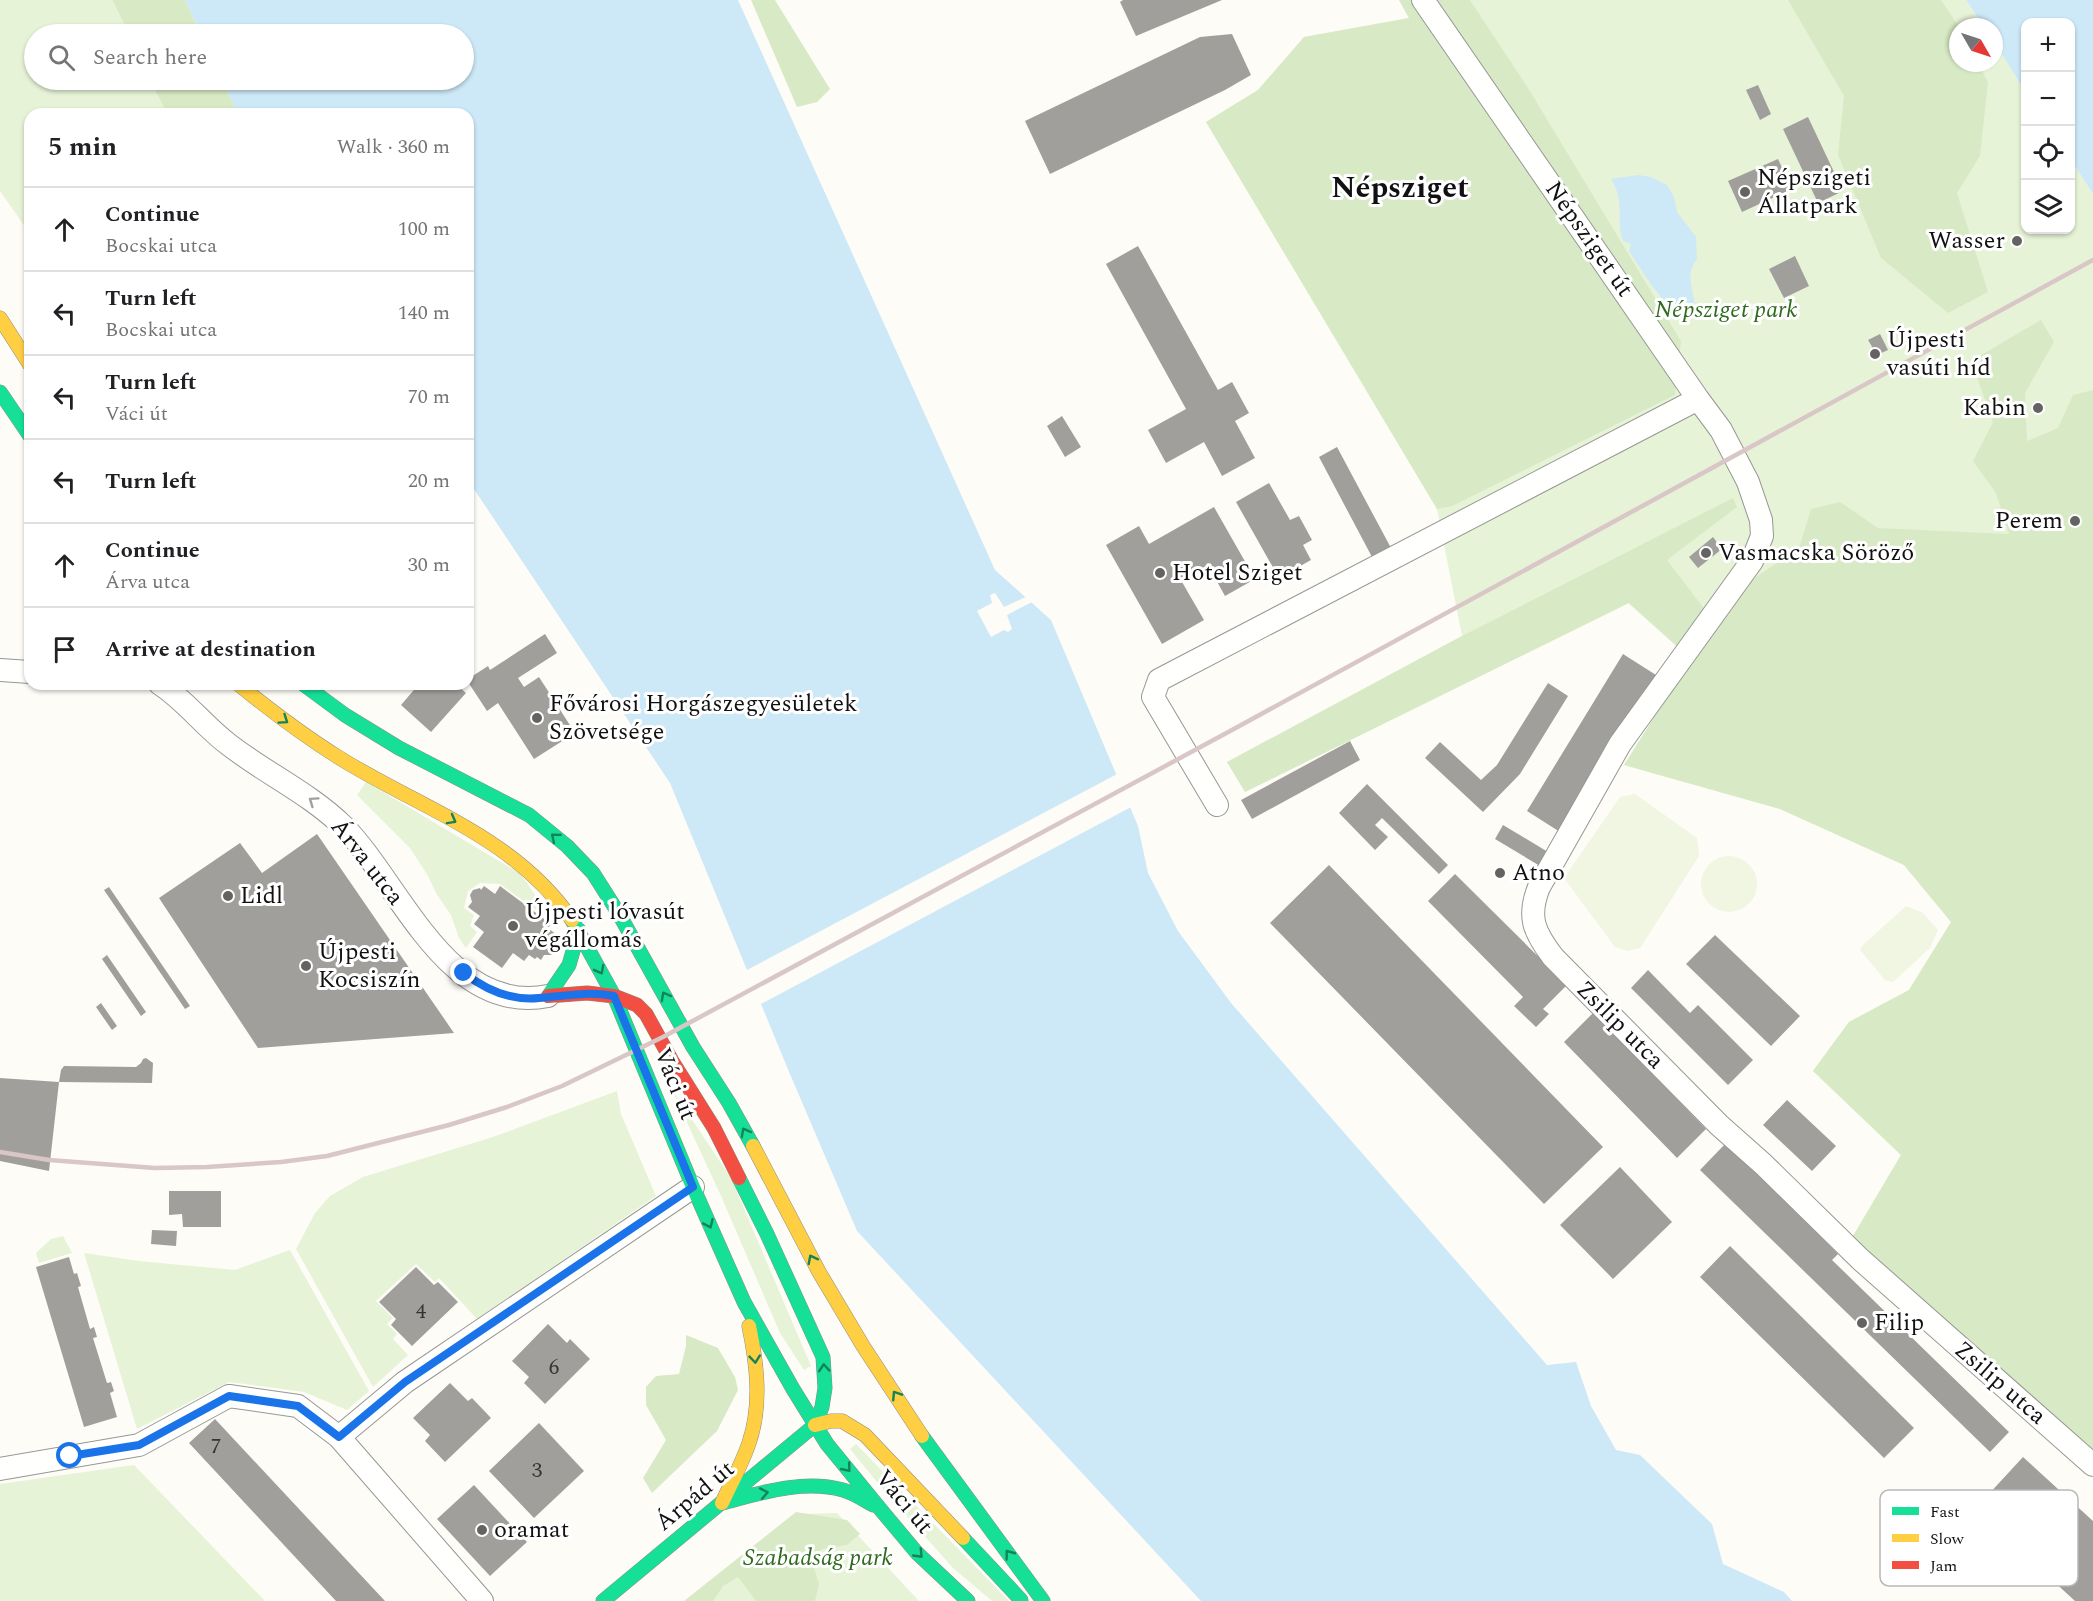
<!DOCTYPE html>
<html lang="en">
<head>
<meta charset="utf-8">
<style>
	body { margin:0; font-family:Spectral,serif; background:#f6f6f6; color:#202124 }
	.controls { position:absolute; right:18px; top:18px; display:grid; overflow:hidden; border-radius:12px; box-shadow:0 2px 4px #0004 }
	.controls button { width:54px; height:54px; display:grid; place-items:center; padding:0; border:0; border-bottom:2px solid #e0e0e0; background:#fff; color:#202124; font:30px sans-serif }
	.compass { position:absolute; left:1949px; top:18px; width:54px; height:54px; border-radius:50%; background:#fff; box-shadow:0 2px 4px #0004; rotate:129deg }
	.stop { position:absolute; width:18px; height:18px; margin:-14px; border:4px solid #1a73e8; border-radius:50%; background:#fff }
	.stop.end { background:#1a73e8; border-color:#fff; box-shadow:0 2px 6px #0008 }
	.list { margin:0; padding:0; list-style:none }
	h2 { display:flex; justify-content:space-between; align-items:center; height:78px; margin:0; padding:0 24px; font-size:26px }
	h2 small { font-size:20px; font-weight:400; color:#757577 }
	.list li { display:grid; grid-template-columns:39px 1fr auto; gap:18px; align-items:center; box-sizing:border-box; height:84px; padding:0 24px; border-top:2px solid #e0e0e0 }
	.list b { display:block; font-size:22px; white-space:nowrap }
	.list p { margin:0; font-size:20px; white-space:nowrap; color:#757577 }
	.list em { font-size:20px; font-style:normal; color:#757577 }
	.icon { flex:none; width:33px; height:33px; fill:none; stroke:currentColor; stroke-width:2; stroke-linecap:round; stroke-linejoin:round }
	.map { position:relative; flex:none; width:2093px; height:1601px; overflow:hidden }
	.search { position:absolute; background:#fff; box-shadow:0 2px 4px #0004; left:24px; top:24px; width:450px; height:66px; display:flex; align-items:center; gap:15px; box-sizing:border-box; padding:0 21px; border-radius:33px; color:#757577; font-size:22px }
	.panel { position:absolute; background:#fff; box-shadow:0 2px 4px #0004; left:24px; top:108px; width:450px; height:582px; border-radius:18px }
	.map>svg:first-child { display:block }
	.green { fill:#e7f3d7 }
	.forest { fill:#d8eac5 }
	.pitch { fill:#f0f6e1 }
	.water { fill:#cde8f7 }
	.pier { fill:#fdfcf7 }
	.building { fill:#a19f9c }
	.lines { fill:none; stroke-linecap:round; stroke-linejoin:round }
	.street-casing { stroke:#979795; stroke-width:24 }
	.fast-casing { stroke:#8e8d8b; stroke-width:15 }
	.slow-casing { stroke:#8e8d8b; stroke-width:15 }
	.jam-casing { stroke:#8e8d8b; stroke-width:15 }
	.street { stroke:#fffffe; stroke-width:22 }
	.fast { stroke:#16e098; stroke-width:14 }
	.slow { stroke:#ffcf43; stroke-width:14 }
	.jam { stroke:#f24e42; stroke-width:14 }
	.rail { stroke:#d9c6c7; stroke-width:4.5 }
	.oneway { stroke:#14835b }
	.oneway2 { stroke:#a0a09f }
	.route { stroke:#1a73e8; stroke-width:8 }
	.poi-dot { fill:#646362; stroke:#fff; stroke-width:2 }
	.labels { text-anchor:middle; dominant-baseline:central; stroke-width:6; stroke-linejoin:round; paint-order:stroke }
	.number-label { font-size:21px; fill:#353434 }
	.poi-label { font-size:24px; fill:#111; stroke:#fff; text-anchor:start }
	.street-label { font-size:24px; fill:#111; stroke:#fff }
	.park-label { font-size:24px; font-style:italic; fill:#2f6b1f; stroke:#fff }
	.district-label { font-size:30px; font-weight:bold; fill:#111; stroke:#fff }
	.key { fill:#fff; stroke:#b8b8b8; stroke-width:1.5 }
	.key-label { font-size:16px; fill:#111 }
</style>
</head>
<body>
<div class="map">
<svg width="2093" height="1601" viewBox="0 0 2093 1601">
	<rect width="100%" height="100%" fill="#fdfcf7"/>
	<path class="green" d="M 0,0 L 112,0 L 129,34 L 34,34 L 34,80 L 150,80 L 167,114 L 30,114 L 30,234 L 0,191 Z
		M 1399,0 L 1966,0 L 1984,27 L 1958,27 L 1958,63 L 1994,63 L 1994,42 L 2025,91 L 2026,230 L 2070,230 L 2071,160 L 2093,194 L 2093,1465 L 1853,1236 L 1901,1155 L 1813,1071 L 1849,1022 L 1909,990 L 1951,922 L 1904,865 L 1780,809 L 1624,765 L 1691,659 L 1628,603 L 1245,792 L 1227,762 L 1462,636 L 1437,509 L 1206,122 L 1258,90 L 1304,37 L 1409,18 Z
		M 366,782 L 521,874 L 553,922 L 500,884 L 480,883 L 468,891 L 464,908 L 474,915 L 470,926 L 477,932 L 466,948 L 459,938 L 451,915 L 436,893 L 428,876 L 410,848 L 357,795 Z
		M 671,1088 L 731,1178 L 811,1366 L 804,1370 L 780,1333 L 721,1196 Z
		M 617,1091 L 621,1114 L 656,1196 L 477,1319 L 439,1278 L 435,1282 L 416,1264 L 376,1301 L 393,1318 L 387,1324 L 397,1334 L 393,1339 L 408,1355 L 373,1387 L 296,1249 L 315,1213 L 330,1196 L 363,1177 L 493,1137 Z
		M 63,1236 L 72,1253 L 39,1263 L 36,1253 L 51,1239 Z
		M 290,1250 L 369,1391 L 347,1410 L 304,1392 L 229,1382 L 137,1429 L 84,1253 L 139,1261 L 235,1270 Z
		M 856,1444 L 1009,1601 L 992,1601 L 953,1568 L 881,1487 L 850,1449 Z
		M 134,1465 L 265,1601 L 0,1601 L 0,1484 Z
		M 837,1513 L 919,1601 L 694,1601 L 802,1514 Z"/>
	<path class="forest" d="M 112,0 L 185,0 L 201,34 L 129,34 Z
		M 751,0 L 775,0 L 830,89 L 817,102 L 797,107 Z
		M 1399,0 L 1470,0 L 1528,88 L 1681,341 L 1675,395 L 1452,506 L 1437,509 L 1206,122 L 1258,90 L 1304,37 L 1409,18 Z
		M 1788,0 L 1941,0 L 1959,27 L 1958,63 L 1978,63 L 1988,82 L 1980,156 L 1957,193 L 1988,292 L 1948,313 L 1881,258 L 1838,155 L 1844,96 Z
		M 150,80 L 222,80 L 238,114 L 167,114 Z
		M 2041,320 L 2054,342 L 2025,393 L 2027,441 L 2058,428 L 2073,395 L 2093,390 L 2093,1465 L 2010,1393 L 1853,1236 L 1901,1155 L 1813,1071 L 1849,1022 L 1909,990 L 1951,922 L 1904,865 L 1780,809 L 1624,765 L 1691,659 L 1629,603 L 1245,792 L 1227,762 L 1462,636 L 1733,498 L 1737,507 L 1667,560 L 1706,611 L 1799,548 L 1811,509 L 1840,502 L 1878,528 L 2009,534 L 1996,493 L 1973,461 L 1993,422 L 1971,361 Z
		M 686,1335 L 718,1348 L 735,1377 L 738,1390 L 717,1431 L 652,1493 L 643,1478 L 666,1440 L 646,1405 L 646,1387 L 656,1376 L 679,1374 L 686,1346 Z
		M 796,1512 L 847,1520 L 860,1534 L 847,1545 L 822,1549 L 812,1562 L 819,1584 L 815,1601 L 756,1601 L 738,1577 L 723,1586 L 713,1601 L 684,1601 Z"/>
	<path class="pitch" d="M 1635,794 L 1697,838 L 1699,856 L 1640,948 L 1627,951 L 1615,947 L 1564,878 L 1620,797 Z
		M1701 884a28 28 0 1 1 56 0a28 28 0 1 1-56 0Z
		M 1906,906 L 1923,913 L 1938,930 L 1930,948 L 1893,982 L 1885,980 L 1860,950 L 1864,944 Z"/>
	<path class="water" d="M 185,0 L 738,0 L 995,570 L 1051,620 L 1138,826 L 1148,873 L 1178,931 L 1231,1003 L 1547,1365 L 1576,1362 L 1591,1406 L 1616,1450 L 1640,1455 L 1712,1524 L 1723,1564 L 1784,1592 L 1792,1601 L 1201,1601 L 857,1231 L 787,1067 L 670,783 L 468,480 L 468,114 L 238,114 L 222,80 L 464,80 L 464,34 L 201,34 Z
		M 1966,0 L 2093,0 L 2093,194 L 2071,160 L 2070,22 L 2026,22 L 2025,91 L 1994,42 L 1994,27 L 1984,27 Z
		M 1638,175 L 1651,177 L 1667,185 L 1674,197 L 1677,212 L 1696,237 L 1697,259 C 1681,278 1700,297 1693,317 L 1688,320 C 1665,310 1643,272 1629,251 L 1631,244 L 1623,241 C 1615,219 1626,203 1611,179 Z"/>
	<path class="pier" d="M 995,593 L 1004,607 L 1028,596 L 1034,601 L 1007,615 L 1012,629 L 1008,632 L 1004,630 L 991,637 L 977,611 L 992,603 L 990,595 Z
		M 1119,773 L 1133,806 L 759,1005 L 745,971 Z"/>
	<path class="building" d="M 1123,0 L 1222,0 L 1136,36 L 1120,2 Z
		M 1232,34 L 1251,75 L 1225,90 L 1050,174 L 1025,121 L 1200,37 Z
		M 1758,85 L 1771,114 L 1760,120 L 1746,90 Z
		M 1808,117 L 1843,191 L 1818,203 L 1783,129 Z
		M 1778,159 L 1792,189 L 1742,212 L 1728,181 Z
		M 1138,246 L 1218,390 L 1232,382 L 1249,413 L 1235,421 L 1255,458 L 1222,476 L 1204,442 L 1166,463 L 1148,430 L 1186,409 L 1106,264 Z
		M 1795,256 L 1809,286 L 1784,298 L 1769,269 Z
		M 1880,334 L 1888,350 L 1877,355 L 1868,340 Z
		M 1062,416 L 1081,447 L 1065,457 L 1047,426 Z
		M 1337,447 L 1391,548 L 1372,557 L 1319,457 Z
		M 1269,483 L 1290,520 L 1299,516 L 1312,540 L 1303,545 L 1311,560 L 1279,578 L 1236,502 Z
		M 1214,507 L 1255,579 L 1225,596 L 1209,567 L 1182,582 L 1204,620 L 1162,644 L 1106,545 L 1139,526 L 1149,544 Z
		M 1713,537 L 1722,549 L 1698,568 L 1689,557 Z
		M 545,634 L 557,653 L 518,678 L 524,687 L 539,677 L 575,733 L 534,759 L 498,703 L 487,711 L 468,682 L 468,679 L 488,666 L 490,670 Z
		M 1623,654 L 1656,675 L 1560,832 L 1527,811 Z
		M 1548,683 L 1568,696 L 1520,774 L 1483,812 L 1425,758 L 1440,742 L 1481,780 L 1497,765 Z
		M 419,684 L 456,684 L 466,693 L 431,732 L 401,705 Z
		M 1350,741 L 1360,760 L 1252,819 L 1241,800 Z
		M 1367,784 L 1448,865 L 1439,874 L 1382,818 L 1375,825 L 1388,837 L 1375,850 L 1339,813 Z
		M 1503,825 L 1548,852 L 1540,866 L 1495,839 Z
		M 317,834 L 454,1033 L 258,1048 L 159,898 L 240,843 L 262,873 Z
		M 1329,865 L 1603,1147 L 1544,1204 L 1270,923 Z
		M 1455,874 L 1567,985 L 1543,1009 L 1549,1014 L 1536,1027 L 1514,1006 L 1523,997 L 1428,901 Z
		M 484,886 L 495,894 L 500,886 L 551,924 L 548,928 L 557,935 L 553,943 L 555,944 L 555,951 L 552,955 L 544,955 L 541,960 L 537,957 L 535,959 L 529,955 L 524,961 L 513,953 L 502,968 L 473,947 L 484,932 L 474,924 L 480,916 L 468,907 L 472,902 L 470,895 L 473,890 L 480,888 L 481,890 Z
		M 109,887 L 190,1006 L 185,1009 L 104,890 Z
		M 1715,935 L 1800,1016 L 1771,1046 L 1686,964 Z
		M 107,955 L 146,1012 L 141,1016 L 102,959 Z
		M 1648,970 L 1690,1013 L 1698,1005 L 1753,1060 L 1728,1085 L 1631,988 Z
		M 101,1003 L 117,1026 L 112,1030 L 96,1007 Z
		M 1593,1013 L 1706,1129 L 1677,1158 L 1564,1042 Z
		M 146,1058 L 153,1063 L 152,1083 L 59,1082 L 61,1070 L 64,1066 L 136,1067 L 141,1063 L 143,1059 Z
		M 0,1078 L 59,1082 L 49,1171 L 0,1161 Z
		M 1787,1100 L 1836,1146 L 1812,1171 L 1763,1125 Z
		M 1726,1143 L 1838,1254 L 1832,1260 L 2009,1432 L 1990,1452 L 1700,1170 Z
		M 1620,1167 L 1672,1222 L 1613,1279 L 1560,1225 Z
		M 169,1191 L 221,1191 L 221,1227 L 183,1227 L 182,1214 L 169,1215 Z
		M 152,1230 L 177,1231 L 176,1246 L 151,1244 Z
		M 1730,1246 L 1914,1428 L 1884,1458 L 1700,1277 Z
		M 69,1257 L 74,1274 L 77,1273 L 81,1286 L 78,1287 L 90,1329 L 94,1327 L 97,1337 L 93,1338 L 107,1383 L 111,1382 L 114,1391 L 110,1393 L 117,1417 L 84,1427 L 36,1267 Z
		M 416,1267 L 434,1285 L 438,1282 L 458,1302 L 412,1346 L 391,1325 L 396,1319 L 379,1302 Z
		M 548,1324 L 567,1343 L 570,1339 L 590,1359 L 545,1404 L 524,1383 L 529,1377 L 512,1361 Z
		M 450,1383 L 468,1401 L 472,1398 L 491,1418 L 445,1462 L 425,1441 L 430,1435 L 413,1418 Z
		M 215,1419 L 385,1601 L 336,1601 L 189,1443 Z
		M 539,1423 L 584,1471 L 534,1518 L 489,1471 Z
		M 2023,1457 L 2093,1521 L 2093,1601 L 2075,1601 L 1975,1509 Z
		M 474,1485 L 527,1542 L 490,1576 L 437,1519 Z"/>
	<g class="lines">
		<g class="street-casing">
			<path id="street" d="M 1423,0 L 1698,399 L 1721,430 L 1748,482 L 1761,520 L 1762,536 L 1752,561 L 1620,744 L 1539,887 C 1527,917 1534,932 1553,957 L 1719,1125 L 1763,1164 L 1860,1259 L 2093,1465
				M 0,670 L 30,672
				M 160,684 C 185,700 204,726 228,744 C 265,773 309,793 343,826 C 400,883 447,1016 548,996
				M 1217,805 L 1153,697 L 1159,680 L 1698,399
				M 339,1437 L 405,1382 L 693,1187
				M 0,1469 L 139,1445 L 229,1396 L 298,1406 L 339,1437 L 482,1601"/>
		</g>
		<g class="fast-casing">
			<path id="fast" d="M 0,392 L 30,436
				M 303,684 L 345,715 L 399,748 L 529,815 L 567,846 L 593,873 L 619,914 L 693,1047 L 729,1103 L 753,1146
				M 572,920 L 614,996 L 693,1187 L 744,1302 L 793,1389 L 827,1444 L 881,1510 L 917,1553 L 968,1601
				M 548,996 L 569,965 L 579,930
				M 739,1178 L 767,1234 L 823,1357 L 825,1388 L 822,1407 L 815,1425
				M 922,1436 L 1043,1601
				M 722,1503 C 761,1493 803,1479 843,1490 C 854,1493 864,1500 873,1505
				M 963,1538 L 1021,1600
				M 603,1601 L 815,1425"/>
		</g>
		<g class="slow-casing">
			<path id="slow" d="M 0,318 L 30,365
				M 238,684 C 270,710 303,735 338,757 C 421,809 514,836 572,920
				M 753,1146 L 819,1272 L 863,1346 L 922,1436
				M 815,1425 L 831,1421 L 842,1421 L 865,1435 L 963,1538
				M 722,1503 C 731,1483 742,1464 749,1443 C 762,1405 757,1364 749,1326"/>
		</g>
		<g class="jam-casing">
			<path id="jam" d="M 548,996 L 587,993 L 614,996 L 637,1005 L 646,1014 L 672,1061 L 714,1128 L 739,1178"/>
		</g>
		<use href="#street" class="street"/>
		<use href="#fast" class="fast"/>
		<use href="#slow" class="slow"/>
		<use href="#jam" class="jam"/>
		<path class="rail" d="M 0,1152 L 49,1160 L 155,1168 L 207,1167 L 281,1162 L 327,1156 L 449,1125 L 507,1107 L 562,1086 L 663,1037 L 1232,730 L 2093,260"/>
	</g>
	<defs><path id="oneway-chevron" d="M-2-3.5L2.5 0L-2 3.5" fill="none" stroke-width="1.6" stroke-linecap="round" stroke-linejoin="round" transform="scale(1.5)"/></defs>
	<g class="oneway">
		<use href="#oneway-chevron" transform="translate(284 720) rotate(34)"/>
		<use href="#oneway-chevron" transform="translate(452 820) rotate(29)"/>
		<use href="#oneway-chevron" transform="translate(555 837) rotate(-140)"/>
		<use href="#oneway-chevron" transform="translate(600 970) rotate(62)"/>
		<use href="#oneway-chevron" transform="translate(665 996) rotate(-119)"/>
		<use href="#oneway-chevron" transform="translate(745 1132) rotate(-119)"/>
		<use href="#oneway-chevron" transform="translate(709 1224) rotate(66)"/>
		<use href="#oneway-chevron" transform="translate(812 1259) rotate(-117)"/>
		<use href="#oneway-chevron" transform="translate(755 1359) rotate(84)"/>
		<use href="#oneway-chevron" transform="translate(824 1368) rotate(-94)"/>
		<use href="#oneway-chevron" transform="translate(896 1395) rotate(-123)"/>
		<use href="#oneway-chevron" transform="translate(847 1468) rotate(51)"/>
		<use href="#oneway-chevron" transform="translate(764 1493) rotate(-11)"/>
		<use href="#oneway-chevron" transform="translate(919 1554) rotate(46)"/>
		<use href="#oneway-chevron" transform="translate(1009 1554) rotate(-127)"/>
	</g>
	<use class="oneway2" href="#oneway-chevron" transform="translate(313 801) rotate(-145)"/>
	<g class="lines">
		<path class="route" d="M 70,1456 L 139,1445 L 229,1396 L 298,1406 L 339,1437 L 405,1382 L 693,1187 L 614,996 C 588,991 565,996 539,998 C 511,1001 486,990 464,973"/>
	</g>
	<g class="poi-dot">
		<circle cx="1745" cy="192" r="6"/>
		<circle cx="2017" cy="241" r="6"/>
		<circle cx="1875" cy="354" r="6"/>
		<circle cx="2038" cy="408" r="6"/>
		<circle cx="2075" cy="521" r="6"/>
		<circle cx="1706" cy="553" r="6"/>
		<circle cx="1160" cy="573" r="6"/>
		<circle cx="537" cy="718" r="6"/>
		<circle cx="1500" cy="873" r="6"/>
		<circle cx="228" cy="896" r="6"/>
		<circle cx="513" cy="926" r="6"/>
		<circle cx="306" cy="966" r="6"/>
		<circle cx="1862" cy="1323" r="6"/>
		<circle cx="482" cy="1530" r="6"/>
	</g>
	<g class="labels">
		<g class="number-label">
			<text x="421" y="1312">4</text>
			<text x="554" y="1368">6</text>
			<text x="216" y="1447">7</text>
			<text x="537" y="1471">3</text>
		</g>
		<g class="poi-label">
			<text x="1757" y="178">Népszigeti<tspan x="1757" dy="28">Állatpark</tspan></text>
			<text x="2005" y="241" text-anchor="end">Wasser</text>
			<text x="1887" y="340">Újpesti<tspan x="1887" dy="28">vasúti híd</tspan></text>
			<text x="2026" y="408" text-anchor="end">Kabin</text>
			<text x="2063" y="521" text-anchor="end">Perem</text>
			<text x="1718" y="553">Vasmacska Söröző</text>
			<text x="1172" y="573">Hotel Sziget</text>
			<text x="549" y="704">Fővárosi Horgászegyesületek<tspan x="549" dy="28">Szövetsége</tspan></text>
			<text x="1512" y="873">Atno</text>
			<text x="240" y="896">Lidl</text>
			<text x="525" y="912">Újpesti lóvasút<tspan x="525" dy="28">végállomás</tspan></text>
			<text x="318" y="952">Újpesti<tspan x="318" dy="28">Kocsiszín</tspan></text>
			<text x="1874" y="1323">Filip</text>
			<text x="494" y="1530">oramat</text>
		</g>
		<g class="street-label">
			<text transform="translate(1589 239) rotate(55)">Népsziget út</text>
			<text transform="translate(367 862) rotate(52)">Árva utca</text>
			<text transform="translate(1620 1025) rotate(45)">Zsilip utca</text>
			<text transform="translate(675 1084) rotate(68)">Váci út</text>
			<text transform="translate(2000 1383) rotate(41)">Zsilip utca</text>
			<text transform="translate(695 1496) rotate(-40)">Árpád út</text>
			<text transform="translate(904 1502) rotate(50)">Váci út</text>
		</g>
		<g class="park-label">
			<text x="1726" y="310">Népsziget park</text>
			<text x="818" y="1558">Szabadság park</text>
		</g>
		<g class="district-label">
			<text x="1400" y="188">Népsziget</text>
		</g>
	</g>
	<rect x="1880" y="1490" width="198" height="96" rx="9" class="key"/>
	<rect x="1892" y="1507" width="27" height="8" fill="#16e098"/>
	<rect x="1892" y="1534" width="27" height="8" fill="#ffcf43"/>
	<rect x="1892" y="1561" width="27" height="8" fill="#f24e42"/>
	<g class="key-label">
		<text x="1930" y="1517">Fast</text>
		<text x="1930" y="1544">Slow</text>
		<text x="1930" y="1571">Jam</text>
	</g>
</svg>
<div class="controls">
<button>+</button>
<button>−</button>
<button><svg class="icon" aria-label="locate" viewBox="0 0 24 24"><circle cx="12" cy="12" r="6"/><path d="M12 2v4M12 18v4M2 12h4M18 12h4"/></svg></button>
<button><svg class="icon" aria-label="layers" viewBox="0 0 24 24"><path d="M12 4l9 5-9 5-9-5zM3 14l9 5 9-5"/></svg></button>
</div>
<svg class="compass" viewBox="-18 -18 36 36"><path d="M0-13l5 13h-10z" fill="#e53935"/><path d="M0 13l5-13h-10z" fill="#757577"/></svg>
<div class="stop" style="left:70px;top:1456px"></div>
<div class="stop end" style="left:464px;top:973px"></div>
<div class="search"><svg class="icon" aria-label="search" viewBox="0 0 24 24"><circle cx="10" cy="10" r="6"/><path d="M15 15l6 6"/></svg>Search here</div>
<section class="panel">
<h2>5 min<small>Walk · 360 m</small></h2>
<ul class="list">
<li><svg class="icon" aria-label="ahead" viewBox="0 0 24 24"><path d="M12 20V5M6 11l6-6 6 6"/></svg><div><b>Continue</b><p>Bocskai utca</p></div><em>100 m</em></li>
<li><svg class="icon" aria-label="left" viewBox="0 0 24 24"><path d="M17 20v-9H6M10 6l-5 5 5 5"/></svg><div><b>Turn left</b><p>Bocskai utca</p></div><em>140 m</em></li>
<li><svg class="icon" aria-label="left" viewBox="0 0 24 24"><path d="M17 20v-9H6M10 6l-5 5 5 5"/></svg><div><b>Turn left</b><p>Váci út</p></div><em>70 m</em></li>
<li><svg class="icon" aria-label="left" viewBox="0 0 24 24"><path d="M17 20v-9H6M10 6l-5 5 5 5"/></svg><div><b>Turn left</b></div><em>20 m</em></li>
<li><svg class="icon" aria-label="ahead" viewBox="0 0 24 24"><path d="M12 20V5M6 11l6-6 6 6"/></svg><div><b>Continue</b><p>Árva utca</p></div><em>30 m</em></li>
<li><svg class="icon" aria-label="arrive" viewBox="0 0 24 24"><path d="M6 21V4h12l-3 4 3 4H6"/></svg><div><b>Arrive at destination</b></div></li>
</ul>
</section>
</div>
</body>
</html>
